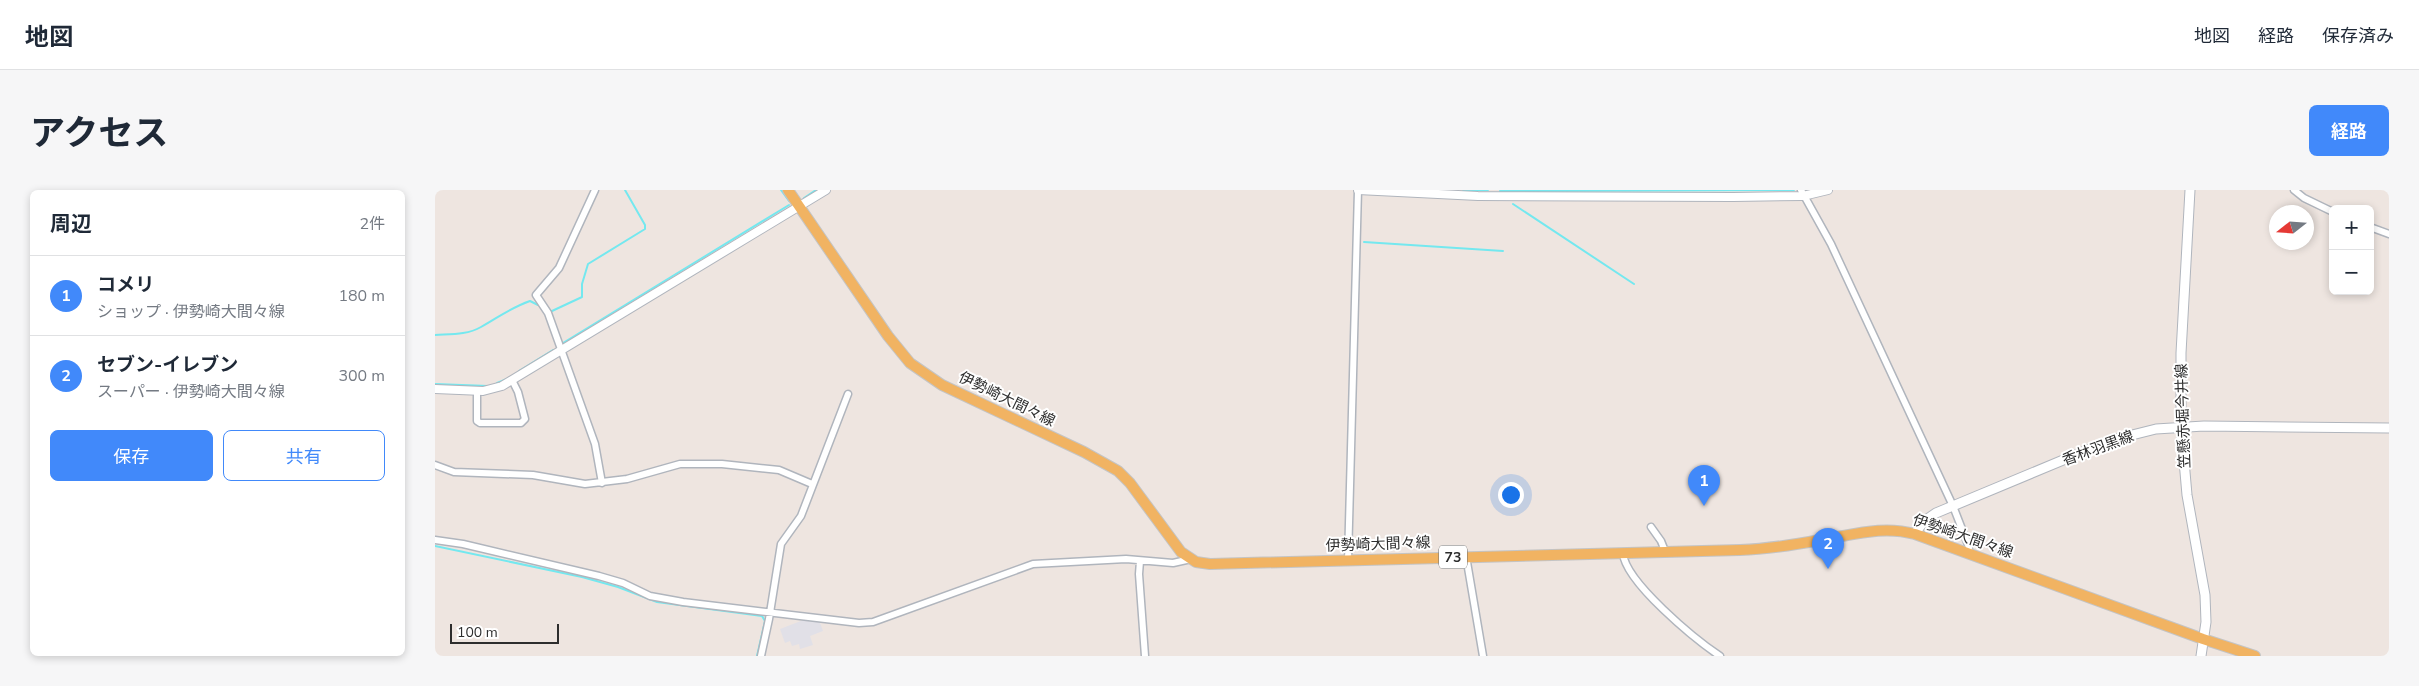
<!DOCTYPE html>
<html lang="ja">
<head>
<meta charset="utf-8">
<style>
	body { margin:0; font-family:"Nunito Sans","Noto Sans JP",sans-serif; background:#f6f6f7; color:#1f2937 }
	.controls { position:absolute; right:15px; top:15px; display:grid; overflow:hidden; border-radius:8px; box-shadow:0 2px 8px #0003 }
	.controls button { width:45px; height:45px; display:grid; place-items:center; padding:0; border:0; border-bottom:1px solid #e0e1e3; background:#fff; color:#1f2937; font:25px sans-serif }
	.compass { position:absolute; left:1834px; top:15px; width:45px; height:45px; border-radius:50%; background:#fff; box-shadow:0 2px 8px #0003; rotate:253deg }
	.scale { position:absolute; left:15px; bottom:12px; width:109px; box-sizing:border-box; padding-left:5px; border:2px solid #2d2d2d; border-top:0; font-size:14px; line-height:18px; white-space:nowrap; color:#2d2d2d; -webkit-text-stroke:4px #fff; paint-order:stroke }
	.you { position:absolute; left:1075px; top:304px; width:18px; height:18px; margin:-12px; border:4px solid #fff; border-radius:50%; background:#1a73e8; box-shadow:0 0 0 8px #1a73e833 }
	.badge { display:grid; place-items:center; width:32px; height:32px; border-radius:50%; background:#4189fa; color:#fff; font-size:16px; font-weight:700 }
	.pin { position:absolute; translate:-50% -41px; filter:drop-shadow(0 1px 2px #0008) }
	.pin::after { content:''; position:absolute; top:26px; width:18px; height:15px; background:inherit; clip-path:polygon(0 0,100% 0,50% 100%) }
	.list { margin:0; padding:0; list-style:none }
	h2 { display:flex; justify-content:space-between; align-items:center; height:65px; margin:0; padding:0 20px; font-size:21px }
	h2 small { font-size:16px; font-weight:400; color:#747a83 }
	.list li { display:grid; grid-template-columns:32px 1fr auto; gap:15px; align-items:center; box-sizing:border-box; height:80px; padding:0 20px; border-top:1px solid #e0e1e3 }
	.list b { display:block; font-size:19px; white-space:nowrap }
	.list p { margin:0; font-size:16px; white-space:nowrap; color:#747a83 }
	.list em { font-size:16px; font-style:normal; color:#747a83 }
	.actions { display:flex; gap:10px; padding:15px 20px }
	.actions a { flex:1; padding:11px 0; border:1px solid #4189fa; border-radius:8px; text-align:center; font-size:18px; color:#4189fa }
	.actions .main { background:#4189fa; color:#fff }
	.map { position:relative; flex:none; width:1954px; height:466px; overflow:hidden; border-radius:8px }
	header { display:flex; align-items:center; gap:30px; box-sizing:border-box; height:70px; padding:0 25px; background:#fff; border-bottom:1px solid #e0e1e3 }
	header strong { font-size:24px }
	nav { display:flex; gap:28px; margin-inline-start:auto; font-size:18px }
	.intro { display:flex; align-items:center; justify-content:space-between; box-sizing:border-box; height:120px; padding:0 30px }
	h1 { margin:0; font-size:35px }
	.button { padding:12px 22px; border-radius:8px; background:#4189fa; color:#fff; font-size:18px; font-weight:700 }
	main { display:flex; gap:30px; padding:0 30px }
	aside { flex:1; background:#fff; border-radius:8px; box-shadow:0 2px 8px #0003 }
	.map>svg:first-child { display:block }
	.industrial { fill:#e1e0e7 }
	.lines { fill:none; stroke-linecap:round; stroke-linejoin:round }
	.stream { stroke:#74e8ef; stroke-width:2 }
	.minor-casing { stroke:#b0b5bd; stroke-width:9 }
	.tertiary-casing { stroke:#b0b5bd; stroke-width:10 }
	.secondary-casing { stroke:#b0b5bd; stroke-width:11 }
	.primary-casing { stroke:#c4c4c4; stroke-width:12 }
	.minor { stroke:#fff; stroke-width:6 }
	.tertiary { stroke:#fff; stroke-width:8 }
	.secondary { stroke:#fff; stroke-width:9 }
	.primary { stroke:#f1b362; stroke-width:10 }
	.labels { text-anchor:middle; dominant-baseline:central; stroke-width:4; stroke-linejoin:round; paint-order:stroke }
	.shield { fill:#fff; stroke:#6c6c6c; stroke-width:1 }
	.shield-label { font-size:14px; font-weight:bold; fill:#2d2d2d }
	.street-label { font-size:15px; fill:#2d2d2d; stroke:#fff }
</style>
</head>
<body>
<header>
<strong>地図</strong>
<nav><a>地図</a><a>経路</a><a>保存済み</a></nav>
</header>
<div class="intro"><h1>アクセス</h1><a class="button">経路</a></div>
<main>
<aside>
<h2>周辺<small>2件</small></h2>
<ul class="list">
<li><span class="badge">1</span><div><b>コメリ</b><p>ショップ · 伊勢崎大間々線</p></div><em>180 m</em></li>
<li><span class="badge">2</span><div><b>セブン-イレブン</b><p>スーパー · 伊勢崎大間々線</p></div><em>300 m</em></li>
</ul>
<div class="actions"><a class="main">保存</a><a>共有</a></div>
</aside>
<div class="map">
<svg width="1954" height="466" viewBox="0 0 1954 466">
	<rect width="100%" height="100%" fill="#eee5e0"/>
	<path class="industrial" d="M 371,429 L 384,430 L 388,441 L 375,446 L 378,455 L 365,459 L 364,454 L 357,456 L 355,451 L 350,453 L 345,439 Z"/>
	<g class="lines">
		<path class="stream" d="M 346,0 L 354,11
			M 1028,0 L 1053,0
			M 1065,1 L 1359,0
			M 369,8 L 381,0
			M 1078,14 L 1199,94
			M 929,52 L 1068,61
			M 117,121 L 147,107 L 147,94 L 153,74 L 210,39 L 210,35 L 190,0
			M 0,145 C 16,144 32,145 46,137 C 64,127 75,118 95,111 L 103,115
			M 128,153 L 354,15
			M 84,181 L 118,160
			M 62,193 L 72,189
			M 0,194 L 53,196
			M 0,356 L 147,387 L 183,397 L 222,412 L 327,426 L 330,431 L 322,466"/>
		<g class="minor-casing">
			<path id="minor" d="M 160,0 L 124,78 L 101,105 L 113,123 L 160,254 L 167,293
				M 1366,0 L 1396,54 L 1518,316 L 1534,357 L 1533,364
				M 1859,0 L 1869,8 L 1898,22
				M 1935,37 L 1954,44
				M 42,201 L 42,231 L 45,233 L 86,233 L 90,229 L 83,202 L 77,190
				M 0,275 L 19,282 L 98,285 L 150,294 L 192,289 L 245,274 L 287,274 L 344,280 L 377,294
				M 1216,337 L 1226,351 L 1230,361
				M 0,350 L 28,354 L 164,386 L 188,393 L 215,406 L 248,412 L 424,433 L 438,432 L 598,374 L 691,369 L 738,373 L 756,369
				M 1188,363 C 1190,392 1261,450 1285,466
				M 1031,366 L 1048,466
				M 913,370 L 923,0
				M 705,371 L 704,384 L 710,466
				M 326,466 L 334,429 L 346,354 L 366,326 L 413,204"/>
		</g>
		<g class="tertiary-casing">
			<path id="tertiary" d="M 923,0 L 1043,6 L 1298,7 L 1368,6 L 1393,0
				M 0,199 L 48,201 L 67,196 L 391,0"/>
		</g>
		<g class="secondary-casing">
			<path id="secondary" d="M 1755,0 L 1746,163 L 1746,236 L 1752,305 L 1770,405 L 1771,432 L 1766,466
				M 1480,344 L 1488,332 L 1501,323 L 1657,258 L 1681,249 L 1721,239 L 1769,236 L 1954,238"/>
		</g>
		<g class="primary-casing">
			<path id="primary" d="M 353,0 L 453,146 L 475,173 L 507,195 L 649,262 L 683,281 L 695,293 L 746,362 L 761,372 L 775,374 L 1305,360 C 1332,359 1358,355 1385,350 C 1418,345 1447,335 1480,344 L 1768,449 L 1820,466"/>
		</g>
		<use href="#minor" class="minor"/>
		<use href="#tertiary" class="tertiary"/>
		<use href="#secondary" class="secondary"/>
		<use href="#primary" class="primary"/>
	</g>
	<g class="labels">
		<rect class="shield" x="1004" y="355.5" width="28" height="23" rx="4"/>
		<g class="shield-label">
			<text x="1018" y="367">73</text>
		</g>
		<g class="street-label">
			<text transform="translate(572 209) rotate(26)">伊勢崎大間々線</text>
			<text transform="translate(1748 226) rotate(-92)">笠懸赤堀今井線</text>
			<text transform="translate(1663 258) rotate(-20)">香林羽黒線</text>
			<text transform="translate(1528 346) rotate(19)">伊勢崎大間々線</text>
			<text transform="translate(943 354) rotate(-2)">伊勢崎大間々線</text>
		</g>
	</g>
</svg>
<div class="controls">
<button>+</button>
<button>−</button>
</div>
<svg class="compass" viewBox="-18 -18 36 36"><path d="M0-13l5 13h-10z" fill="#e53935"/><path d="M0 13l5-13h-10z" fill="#747a83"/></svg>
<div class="scale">100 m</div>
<div class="you"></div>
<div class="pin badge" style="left:1269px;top:316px">1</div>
<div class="pin badge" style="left:1393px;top:379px">2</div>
</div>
</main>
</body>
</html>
